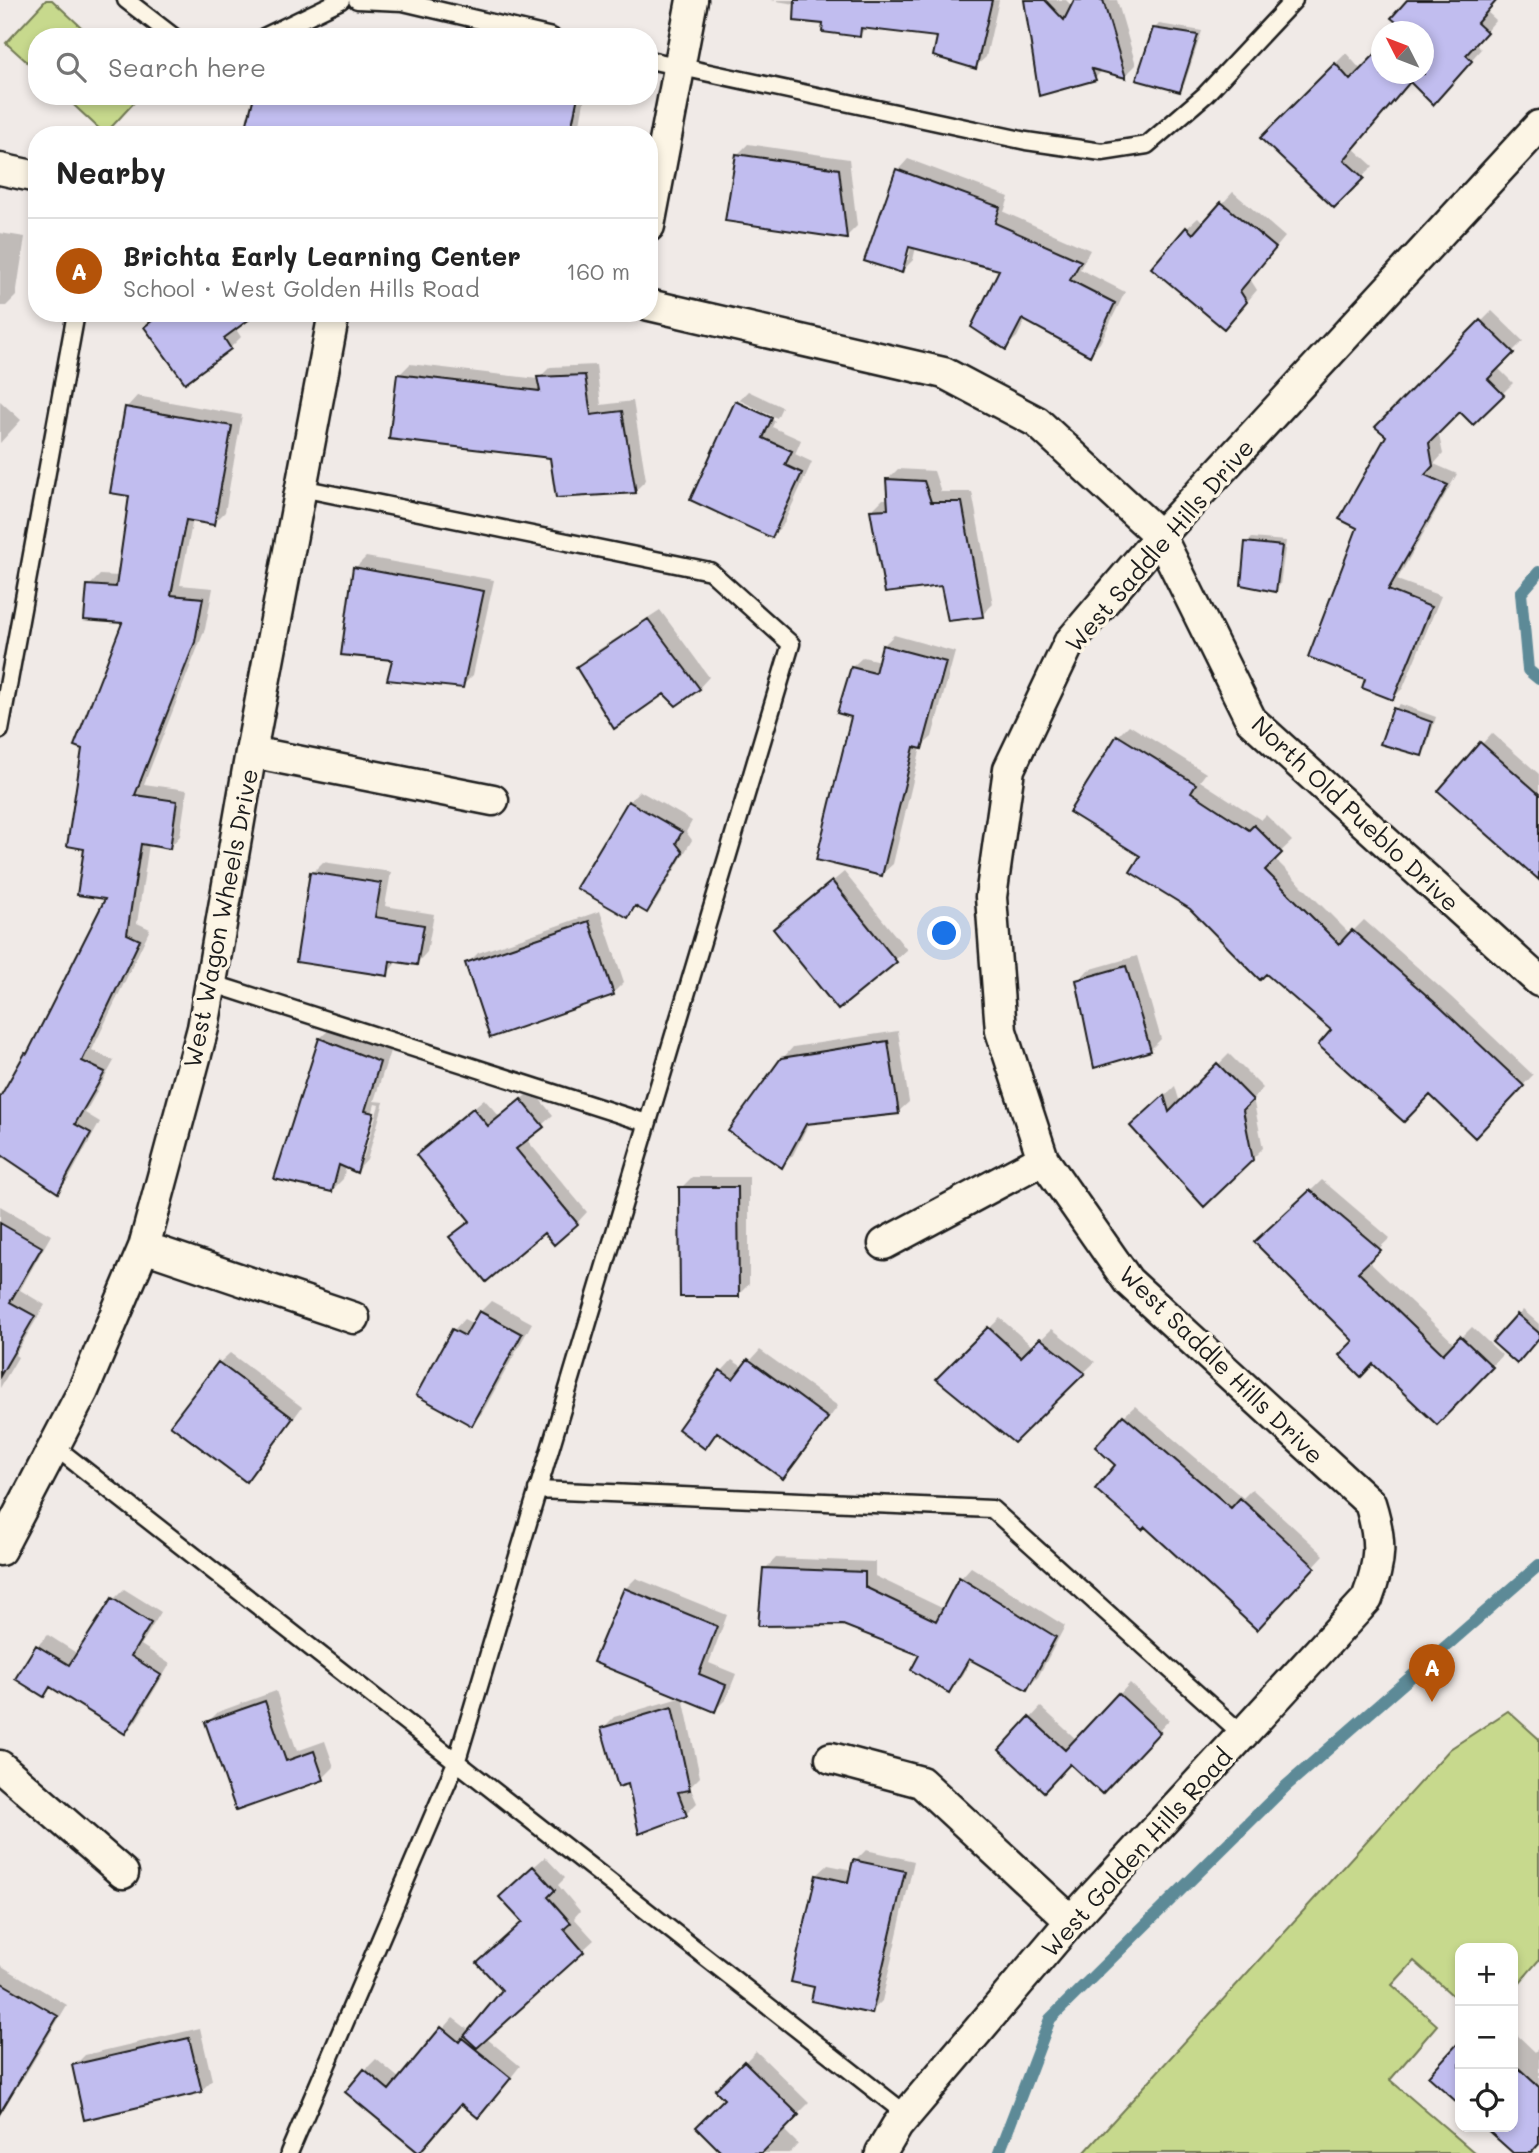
<!DOCTYPE html>
<html lang="en">
<head>
<meta charset="utf-8">
<style>
	body { margin:0; font-family:Mali,sans-serif; background:#f2f2f2; color:#222 }
	.controls { position:absolute; right:21px; bottom:21px; display:grid; overflow:hidden; border-radius:14px; box-shadow:0 4px 10px #0003 }
	.controls button { width:63px; height:63px; display:grid; place-items:center; padding:0; border:0; border-bottom:2px solid #e0e0e0; background:#fff; color:#222; font:35px sans-serif }
	.compass { position:absolute; left:1371px; top:21px; width:63px; height:63px; border-radius:50%; background:#fff; box-shadow:0 4px 10px #0003; rotate:312deg }
	.you { position:absolute; left:945px; top:934px; width:24px; height:24px; margin:-18px; border:5px solid #fff; border-radius:50%; background:#1a73e8; box-shadow:0 0 0 10px #1a73e833 }
	.badge { display:grid; place-items:center; width:46px; height:46px; border-radius:50%; background:#b45309; color:#fff; font-size:23px; font-weight:700 }
	.pin { position:absolute; translate:-50% -58px; filter:drop-shadow(0 2px 4px #0008) }
	.pin::after { content:''; position:absolute; top:37px; width:24px; height:21px; background:inherit; clip-path:polygon(0 0,100% 0,50% 100%) }
	.list { margin:0; padding:0; list-style:none }
	h2 { display:flex; justify-content:space-between; align-items:center; height:91px; margin:0; padding:0 28px; font-size:30px }
	h2 small { font-size:23px; font-weight:400; color:#767676 }
	.list li { display:grid; grid-template-columns:46px 1fr auto; gap:21px; align-items:center; box-sizing:border-box; height:105px; padding:0 28px; border-top:2px solid #e0e0e0 }
	.list b { display:block; font-size:26px; white-space:nowrap }
	.list p { margin:0; font-size:23px; white-space:nowrap; color:#767676 }
	.list em { font-size:23px; font-style:normal; color:#767676 }
	.icon { flex:none; width:38px; height:38px; fill:none; stroke:currentColor; stroke-width:2; stroke-linecap:round; stroke-linejoin:round }
	.map { position:relative; flex:none; width:1539px; height:2153px; overflow:hidden }
	.search { position:absolute; background:#fff; box-shadow:0 4px 10px #0003; left:28px; top:28px; width:630px; height:77px; display:flex; align-items:center; gap:18px; box-sizing:border-box; padding:0 24px; border-radius:28px; color:#767676; font-size:26px }
	.panel { position:absolute; background:#fff; box-shadow:0 4px 10px #0003; left:28px; top:126px; width:630px; height:196px; border-radius:28px }
	.map>svg:first-child { display:block }
	.green { fill:#c7d98d; stroke:#727a54; stroke-width:2 }
	.shadow { fill:#0003; fill-rule:evenodd }
	.lines { fill:none; stroke-linecap:round; stroke-linejoin:round }
	.stream { stroke:#5d8a97; stroke-width:12 }
	.building { fill:#c1bdef; stroke:#1c1c1c; stroke-width:2 }
	.lane-casing { stroke:#1c1c1c; stroke-width:21 }
	.street-casing { stroke:#1c1c1c; stroke-width:35 }
	.lane { stroke:#fcf5e5; stroke-width:16 }
	.street { stroke:#fcf5e5; stroke-width:30 }
	.labels { text-anchor:middle; dominant-baseline:central; stroke-width:7; stroke-linejoin:round; paint-order:stroke }
	.street-label { font-size:24px; fill:#1c1c1c; stroke:#fcf5e5 }
</style>
</head>
<body>
<div class="map">
<svg width="1539" height="2153" viewBox="0 0 1539 2153">
	<rect width="100%" height="100%" fill="#f0eae7"/>
	<filter id="ink" filterUnits="userSpaceOnUse"><feTurbulence type="fractalNoise" baseFrequency=".0143" numOctaves="2"/><feDisplacementMap in="SourceGraphic" scale="14" xChannelSelector="R" yChannelSelector="G"/><feConvolveMatrix kernelMatrix="1 2 1 2 8 2 1 2 1" color-interpolation-filters="sRGB"/></filter>
	<g filter="url(#ink)">
		<path class="green" d="M 46,0 L 52,0 L 92,37 L 37,37 L 37,71 L 6,43 Z
			M 64,96 L 140,96 L 105,134 Z
			M 1508,1711 L 1539,1739 L 1539,1960 L 1513,1990 L 1513,1948 L 1460,1948 L 1460,2002 L 1414,1961 L 1392,1985 L 1437,2025 L 1390,2080 L 1475,2153 L 1084,2153 L 1450,1749 Z"/>
		<path class="shadow" d="M 770,0 L 999,0 L 986,57 L 975,67 L 939,35 L 867,27 L 859,35 L 827,9 Z
			M 1026,0 L 1066,0 L 1073,7 L 1076,0 L 1117,0 L 1136,65 L 1125,76 L 1103,70 L 1095,78 Z
			M 1410,0 L 1496,0 L 1486,11 L 1496,20 L 1475,44 L 1481,49 L 1444,91 L 1411,80 L 1353,148 L 1373,166 L 1334,206 L 1263,138 L 1346,53 L 1362,71 L 1382,74 L 1424,74 L 1424,32 L 1403,26 Z
			M 1159,24 L 1202,31 L 1184,85 L 1179,90 L 1154,29 Z
			M 256,96 L 585,96 L 578,135 L 246,135 Z
			M 748,144 L 849,159 L 857,226 L 846,237 L 737,155 Z
			M 908,159 L 1009,197 L 1004,212 L 1090,250 L 1080,269 L 1125,292 L 1100,343 L 1089,354 L 1026,319 L 1017,337 L 1006,347 L 1001,269 L 916,247 L 913,260 L 902,271 L 898,170 ZM 910,238 L 913,239 L 908,260 L 904,260 Z
			M 1233,192 L 1285,237 L 1250,279 L 1257,290 L 1235,316 L 1187,228 L 1198,218 L 1204,224 Z
			M 0,233 L 25,237 L 16,296 L 6,306 L 0,306 Z
			M 1492,311 L 1523,341 L 1497,367 L 1513,383 L 1473,423 L 1460,409 L 1438,431 L 1443,454 L 1434,464 L 1457,474 L 1397,580 L 1441,596 L 1403,688 L 1393,698 L 1367,678 L 1359,527 L 1388,435 L 1377,427 Z
			M 161,313 L 255,313 L 235,328 L 241,337 L 230,348 L 186,380 L 146,327 Z
			M 410,364 L 538,379 L 550,367 L 596,365 L 601,405 L 633,401 L 646,480 L 635,491 L 552,456 L 399,375 Z
			M 748,391 L 782,407 L 777,418 L 739,400 L 739,404 L 775,421 L 772,427 L 801,440 L 795,454 L 812,462 L 783,525 L 772,536 L 692,499 L 737,402 Z
			M 137,396 L 242,415 L 225,512 L 214,523 L 193,519 L 180,585 L 213,588 L 205,629 L 144,784 L 187,790 L 180,836 L 170,847 L 149,844 L 137,923 L 150,929 L 92,1050 L 114,1061 L 85,1113 L 100,1122 L 68,1180 L 58,1191 L 0,1152 L 0,1100 L 32,1049 L 108,897 L 125,622 L 89,586 L 100,575 L 119,576 L 131,494 L 127,407 Z
			M 0,401 L 21,420 L 0,443 Z
			M 898,469 L 934,471 L 941,492 L 972,492 L 993,604 L 982,615 L 942,584 L 872,510 L 883,499 L 889,499 L 887,480 Z
			M 1252,538 L 1286,541 L 1280,585 L 1275,590 L 1247,543 Z
			M 366,557 L 494,580 L 473,675 L 462,686 L 394,659 L 355,568 Z
			M 660,610 L 709,677 L 699,688 L 664,692 L 578,667 L 589,656 Z
			M 894,635 L 955,652 L 932,737 L 921,747 L 893,864 L 882,874 L 852,667 L 863,657 L 880,661 L 883,646 Z
			M 1400,704 L 1436,717 L 1426,749 L 1421,754 L 1395,709 Z
			M 1129,725 L 1206,773 L 1200,781 L 1261,820 L 1266,815 L 1292,841 L 1274,858 L 1350,934 L 1364,920 L 1451,997 L 1533,1075 L 1475,1135 L 1430,1093 L 1333,1030 L 1142,855 L 1071,811 L 1118,736 Z
			M 1492,733 L 1539,774 L 1539,871 L 1482,744 Z
			M 640,791 L 692,821 L 686,832 L 692,840 L 657,900 L 647,911 L 638,905 L 627,916 L 579,887 L 629,802 Z
			M 323,862 L 391,872 L 385,906 L 434,914 L 427,952 L 417,963 L 398,960 L 387,974 L 312,873 Z
			M 844,872 L 907,950 L 839,1007 L 776,929 Z
			M 600,911 L 624,982 L 613,993 L 467,964 L 478,953 Z
			M 1137,956 L 1161,1039 L 1150,1050 L 1078,981 L 1088,970 Z
			M 331,1028 L 390,1051 L 374,1101 L 384,1102 L 367,1160 L 357,1171 L 346,1166 L 343,1179 L 332,1190 L 276,1177 L 320,1038 ZM 375,1104 L 379,1105 L 363,1159 L 359,1159 Z
			M 898,1031 L 909,1102 L 898,1112 L 810,1121 L 793,1155 L 782,1166 L 782,1059 L 793,1047 Z
			M 1229,1054 L 1263,1088 L 1253,1098 L 1263,1148 L 1252,1159 L 1144,1116 L 1175,1086 L 1180,1103 Z
			M 532,1090 L 553,1115 L 526,1139 L 587,1212 L 577,1223 L 544,1231 L 451,1238 L 471,1220 L 429,1145 L 484,1099 L 500,1117 Z
			M 692,1177 L 749,1177 L 749,1284 L 738,1295 L 681,1188 Z
			M 1322,1180 L 1390,1238 L 1367,1260 L 1455,1344 L 1472,1327 L 1502,1355 L 1437,1423 L 1268,1232 Z
			M 0,1206 L 51,1235 L 20,1290 L 45,1305 L 15,1355 L 18,1357 L 0,1388 Z
			M 491,1301 L 532,1323 L 482,1413 L 472,1424 L 418,1395 L 454,1330 L 464,1319 L 474,1324 L 480,1312 Z
			M 1523,1310 L 1539,1324 L 1539,1337 L 1495,1342 Z
			M 1000,1318 L 1033,1347 L 1052,1329 L 1095,1362 L 1013,1440 L 938,1379 Z
			M 760,1350 L 838,1406 L 794,1466 L 783,1477 L 719,1431 L 705,1447 L 722,1371 L 732,1360 L 744,1368 Z
			M 230,1353 L 302,1407 L 257,1469 L 246,1480 L 219,1363 Z
			M 1135,1406 L 1243,1498 L 1252,1489 L 1324,1555 L 1267,1617 L 1118,1465 L 1124,1416 Z
			M 776,1558 L 875,1562 L 875,1576 L 944,1609 L 961,1578 L 971,1567 L 1065,1626 L 1038,1677 L 1027,1688 L 972,1659 L 960,1680 L 949,1691 L 921,1654 L 765,1569 Z
			M 636,1578 L 727,1615 L 709,1663 L 736,1674 L 726,1699 L 715,1710 L 596,1661 L 625,1589 Z
			M 124,1589 L 161,1612 L 141,1645 L 170,1664 L 136,1721 L 125,1732 L 52,1686 L 44,1695 L 37,1646 L 48,1635 L 78,1654 L 114,1599 Z
			M 1130,1683 L 1169,1720 L 1113,1781 L 1070,1762 L 1001,1750 L 1041,1707 L 1077,1740 Z
			M 276,1691 L 297,1751 L 325,1741 L 334,1767 L 323,1778 L 237,1809 L 207,1723 L 218,1712 Z
			M 683,1697 L 700,1777 L 690,1787 L 697,1803 L 686,1814 L 641,1831 L 630,1782 L 603,1728 L 614,1717 Z
			M 866,1850 L 914,1861 L 882,2001 L 871,2012 L 816,1986 L 817,1875 L 828,1865 L 853,1870 L 855,1861 Z
			M 545,1857 L 565,1878 L 558,1885 L 580,1911 L 574,1918 L 594,1940 L 486,2038 L 520,2066 L 489,2105 L 462,2103 L 420,2152 L 365,2070 L 376,2059 L 400,2079 L 453,2018 L 470,2031 L 504,1990 L 524,1922 L 512,1886 Z
			M 0,1965 L 67,2005 L 24,2077 L 13,2088 L 0,2081 Z
			M 200,2028 L 212,2080 L 201,2091 L 74,2066 L 85,2055 Z
			M 1513,2031 L 1535,2052 L 1539,2048 L 1539,2143 L 1529,2153 L 1511,2149 L 1487,2127 L 1513,2127 Z
			M 756,2051 L 809,2103 L 783,2129 L 798,2144 L 790,2153 L 725,2153 L 726,2099 L 717,2090 Z"/>
		<g class="lines">
			<path class="stream" d="M 1539,572 L 1521,593 L 1528,670 L 1539,679
				M 999,2153 L 1050,2019 L 1286,1786 L 1539,1565"/>
		</g>
		<path class="building" d="M 795,0 L 992,0 L 976,69 L 933,56 L 937,37 L 861,28 L 860,37 L 822,32 L 823,24 L 794,21 Z
			M 1024,0 L 1045,0 L 1064,20 L 1074,0 L 1103,0 L 1126,78 L 1092,69 L 1096,80 L 1039,96 Z
			M 1407,0 L 1497,0 L 1477,23 L 1487,32 L 1466,55 L 1472,61 L 1433,105 L 1410,82 L 1344,160 L 1364,178 L 1334,208 L 1260,138 L 1335,63 L 1350,80 L 1382,47 L 1382,74 L 1424,74 L 1424,32 L 1396,32 L 1401,26 L 1391,18 Z
			M 1153,28 L 1198,35 L 1180,92 L 1136,80 Z
			M 254,96 L 578,96 L 570,135 L 244,135 Z
			M 736,154 L 839,169 L 847,239 L 725,221 Z
			M 896,169 L 1000,207 L 995,223 L 1081,261 L 1070,280 L 1115,303 L 1090,356 L 1022,319 L 1006,350 L 971,327 L 999,270 L 909,247 L 902,273 L 864,261 Z
			M 1221,202 L 1276,248 L 1240,291 L 1247,302 L 1224,329 L 1151,268 L 1186,227 L 1193,234 Z
			M 162,313 L 258,313 L 224,338 L 231,349 L 185,383 L 144,327 Z
			M 1480,320 L 1514,353 L 1488,379 L 1504,395 L 1473,425 L 1460,412 L 1429,443 L 1433,466 L 1425,475 L 1448,485 L 1388,590 L 1431,607 L 1393,700 L 1362,688 L 1365,679 L 1308,657 L 1357,528 L 1339,519 L 1386,436 L 1375,427 Z
			M 397,374 L 540,391 L 537,377 L 585,375 L 591,415 L 622,411 L 636,493 L 556,498 L 550,458 L 389,439 Z
			M 735,401 L 772,418 L 763,438 L 792,451 L 785,465 L 802,473 L 772,538 L 690,500 Z
			M 125,407 L 232,426 L 214,525 L 186,520 L 171,595 L 203,598 L 195,642 L 135,795 L 177,801 L 170,849 L 141,844 L 127,934 L 140,940 L 82,1061 L 105,1072 L 75,1124 L 91,1133 L 58,1193 L 0,1154 L 0,1097 L 25,1053 L 27,1054 L 105,899 L 77,895 L 84,849 L 67,846 L 82,749 L 74,746 L 122,623 L 84,620 L 87,585 L 116,587 L 129,496 L 110,493 Z
			M 886,479 L 924,481 L 931,502 L 962,502 L 983,617 L 948,621 L 941,586 L 885,593 L 870,510 L 888,509 Z
			M 1245,542 L 1282,546 L 1276,592 L 1241,585 Z
			M 353,567 L 484,591 L 463,688 L 387,680 L 392,660 L 341,655 Z
			M 648,619 L 700,689 L 676,706 L 664,694 L 614,729 L 576,667 Z
			M 882,645 L 946,662 L 922,749 L 914,747 L 882,876 L 816,860 L 851,717 L 837,713 L 851,667 L 875,673 Z
			M 1393,708 L 1432,722 L 1422,756 L 1380,744 Z
			M 1117,735 L 1196,784 L 1191,792 L 1249,830 L 1254,825 L 1282,853 L 1265,870 L 1339,944 L 1352,930 L 1440,1007 L 1524,1086 L 1475,1138 L 1430,1095 L 1404,1122 L 1318,1045 L 1331,1030 L 1266,974 L 1260,980 L 1190,909 L 1130,872 L 1140,856 L 1069,812 Z
			M 1480,742 L 1539,794 L 1539,880 L 1438,791 Z
			M 628,801 L 682,832 L 676,843 L 683,852 L 647,913 L 635,906 L 628,918 L 576,888 Z
			M 310,872 L 381,883 L 375,917 L 424,925 L 417,965 L 390,961 L 388,976 L 296,962 Z
			M 832,881 L 897,962 L 838,1010 L 773,929 Z
			M 589,921 L 614,995 L 490,1038 L 465,963 Z
			M 1126,966 L 1151,1051 L 1094,1068 L 1076,980 Z
			M 319,1038 L 380,1062 L 365,1111 L 374,1113 L 357,1173 L 339,1165 L 332,1192 L 274,1179 Z
			M 888,1041 L 899,1114 L 806,1124 L 782,1168 L 728,1131 L 781,1058 Z
			M 1217,1063 L 1253,1100 L 1243,1110 L 1253,1160 L 1204,1207 L 1130,1126 L 1164,1095 L 1169,1112 Z
			M 521,1099 L 544,1127 L 516,1149 L 578,1224 L 554,1245 L 544,1233 L 486,1282 L 449,1237 L 470,1221 L 416,1155 L 473,1108 L 488,1126 Z
			M 679,1187 L 738,1187 L 739,1297 L 680,1297 Z
			M 1310,1190 L 1381,1250 L 1358,1272 L 1443,1354 L 1460,1336 L 1493,1367 L 1437,1425 L 1373,1364 L 1361,1377 L 1339,1355 L 1353,1341 L 1254,1242 Z
			M 0,1223 L 42,1247 L 10,1302 L 35,1316 L 0,1376 Z
			M 479,1311 L 522,1334 L 472,1426 L 416,1395 L 452,1329 L 465,1336 Z
			M 1517,1314 L 1539,1333 L 1539,1338 L 1517,1364 L 1492,1342 Z
			M 988,1327 L 1021,1357 L 1040,1338 L 1085,1373 L 1014,1443 L 936,1379 Z
			M 748,1359 L 828,1418 L 783,1479 L 717,1432 L 705,1449 L 678,1429 L 720,1370 L 733,1379 Z
			M 218,1362 L 293,1418 L 246,1482 L 170,1425 Z
			M 1123,1415 L 1231,1508 L 1240,1498 L 1315,1567 L 1257,1630 L 1145,1527 L 1142,1530 L 1095,1489 L 1115,1465 L 1095,1447 Z
			M 763,1568 L 865,1572 L 865,1587 L 936,1621 L 959,1577 L 1056,1637 L 1027,1690 L 969,1659 L 949,1693 L 911,1670 L 919,1655 L 843,1625 L 758,1626 Z
			M 624,1588 L 717,1626 L 699,1674 L 726,1685 L 715,1712 L 593,1662 Z
			M 112,1598 L 151,1623 L 131,1656 L 161,1675 L 125,1734 L 50,1687 L 44,1697 L 15,1679 L 36,1645 L 69,1665 Z
			M 1118,1693 L 1160,1732 L 1102,1794 L 1070,1764 L 1044,1792 L 999,1750 L 1029,1717 L 1065,1750 Z
			M 265,1701 L 286,1761 L 314,1751 L 324,1780 L 236,1811 L 205,1722 Z
			M 672,1707 L 690,1790 L 678,1792 L 687,1816 L 639,1834 L 628,1784 L 618,1787 L 601,1728 Z
			M 853,1860 L 905,1871 L 872,2014 L 811,2001 L 814,1987 L 791,1982 L 816,1875 L 848,1882 Z
			M 533,1866 L 555,1890 L 548,1897 L 571,1923 L 564,1929 L 584,1952 L 477,2048 L 464,2036 L 502,1990 L 477,1963 L 522,1922 L 499,1897 Z
			M 0,1982 L 58,2016 L 0,2113 Z
			M 441,2027 L 459,2042 L 462,2038 L 511,2078 L 478,2118 L 461,2104 L 419,2153 L 345,2092 L 364,2069 L 389,2090 Z
			M 189,2038 L 202,2092 L 84,2120 L 72,2065 Z
			M 1460,2041 L 1460,2105 L 1428,2076 Z
			M 744,2061 L 799,2115 L 762,2153 L 722,2153 L 696,2127 L 724,2099 L 715,2090 Z
			M 1513,2063 L 1539,2087 L 1539,2144 L 1531,2153 L 1513,2153 L 1484,2127 L 1513,2127 Z"/>
		<g class="lines">
			<g class="lane-casing">
				<path id="lane" d="M 126,0 L 174,37
					M 357,0 L 403,2 L 552,37
					M 264,37 L 341,0
					M 649,60 L 1026,141 L 1102,152 L 1147,145 L 1205,95 L 1294,0
					M 0,730 L 76,313
					M 211,983 L 647,1123
					M 54,1446 L 907,2115
					M 537,1490 L 992,1509 L 1243,1735
					M 289,2153 L 457,1760 L 791,644 L 710,571 L 301,488"/>
			</g>
			<g class="street-casing">
				<path id="street" d="M 0,169 L 37,177
					M 649,226 L 692,0
					M 649,305 L 944,373 L 1037,422 L 1160,536 L 1251,720 L 1539,981
					M 251,752 L 493,800
					M 884,1244 L 1043,1159
					M 144,1247 L 354,1318
					M 0,1550 L 83,1391 L 144,1247 L 203,1028 L 251,752 L 334,313
					M 831,1758 L 921,1782 L 1071,1921
					M 0,1766 L 123,1873
					M 881,2153 L 897,2126 L 1071,1921 L 1367,1599 C 1381,1562 1382,1541 1370,1503 L 1128,1281 L 1043,1159 L 1001,1031 L 991,897 L 1009,769 L 1069,643 L 1160,536 L 1539,126"/>
			</g>
			<use href="#lane" class="lane"/>
			<use href="#street" class="street"/>
		</g>
	</g>
	<g class="labels">
		<g class="street-label">
			<text transform="translate(1159 545) rotate(-49)">West Saddle Hills Drive</text>
			<text transform="translate(1356 813) rotate(43)">North Old Pueblo Drive</text>
			<text transform="translate(220 918) rotate(-79)">West Wagon Wheels Drive</text>
			<text transform="translate(1222 1364) rotate(44)">West Saddle Hills Drive</text>
			<text transform="translate(1136 1852) rotate(-48)">West Golden Hills Road</text>
		</g>
	</g>
</svg>
<div class="controls">
<button>+</button>
<button>−</button>
<button><svg class="icon" aria-label="locate" viewBox="0 0 24 24"><circle cx="12" cy="12" r="6"/><path d="M12 2v4M12 18v4M2 12h4M18 12h4"/></svg></button>
</div>
<svg class="compass" viewBox="-18 -18 36 36"><path d="M0-13l5 13h-10z" fill="#e53935"/><path d="M0 13l5-13h-10z" fill="#767676"/></svg>
<div class="you"></div>
<div class="pin badge" style="left:1432px;top:1702px">A</div>
<div class="search"><svg class="icon" aria-label="search" viewBox="0 0 24 24"><circle cx="10" cy="10" r="6"/><path d="M15 15l6 6"/></svg>Search here</div>
<section class="panel">
<h2>Nearby<small></small></h2>
<ul class="list">
<li><span class="badge">A</span><div><b>Brichta Early Learning Center</b><p>School · West Golden Hills Road</p></div><em>160 m</em></li>
</ul>
</section>
</div>
</body>
</html>
